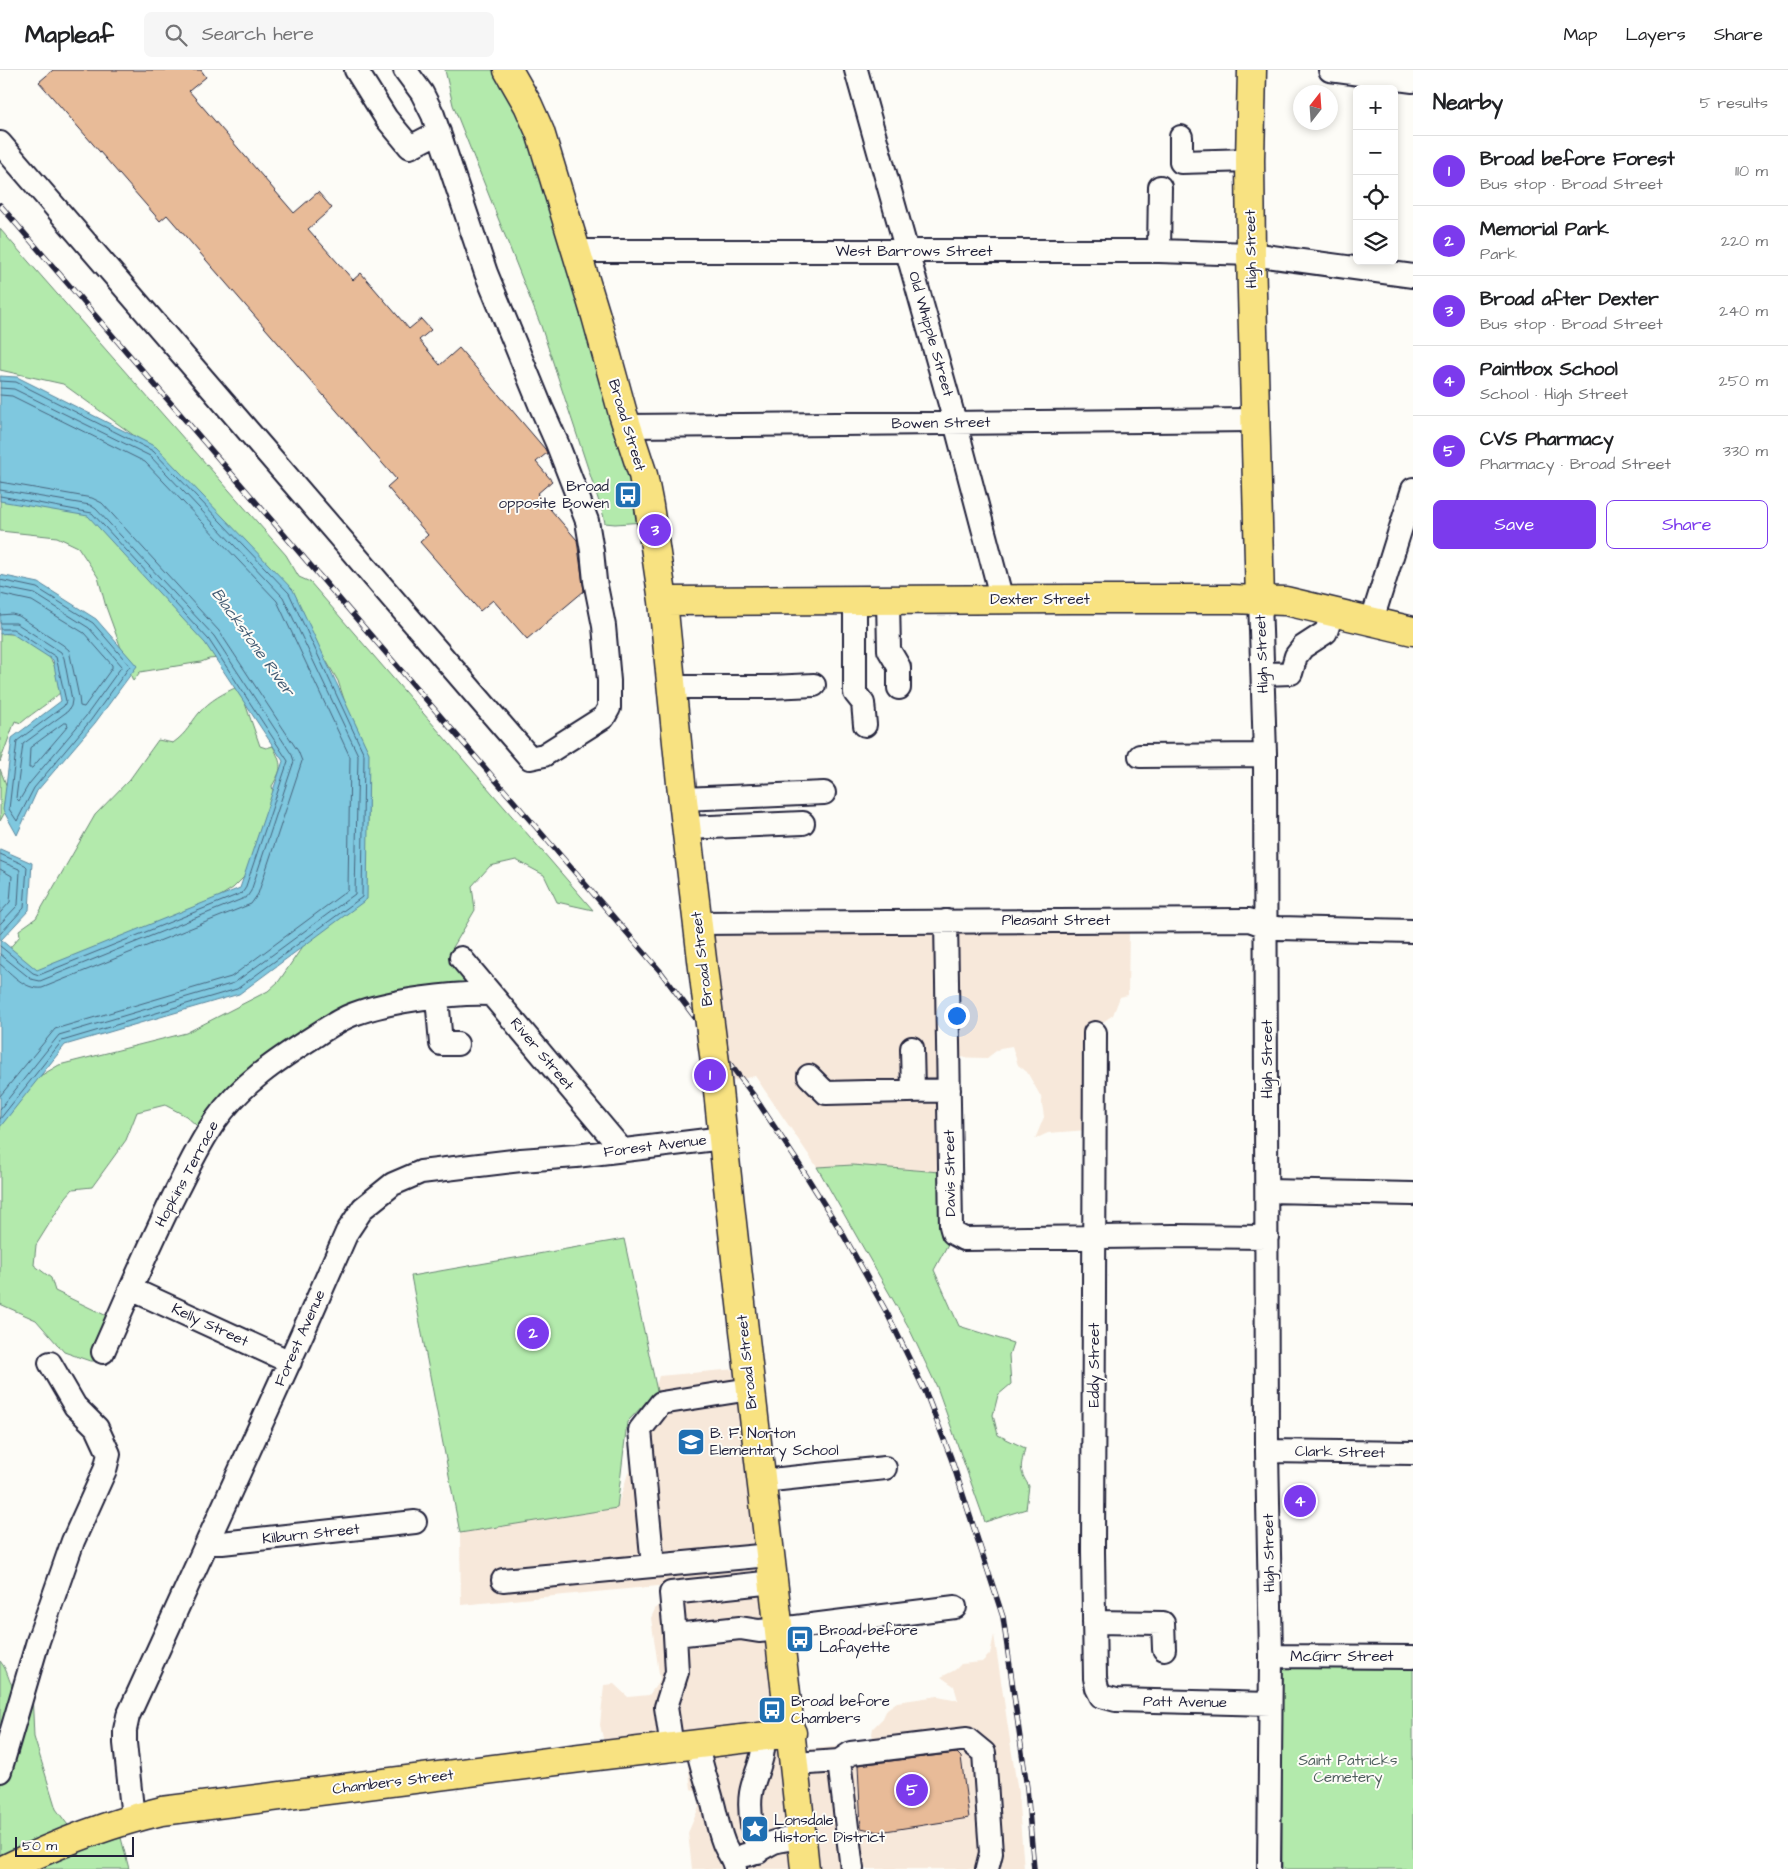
<!DOCTYPE html>
<html lang="en">
<head>
<meta charset="utf-8">
<style>
	body { margin:0; font-family:"Architects Daughter",sans-serif; background:#f6f6f6; color:#202124 }
	.controls { position:absolute; right:15px; top:15px; display:grid; overflow:hidden; border-radius:8px; box-shadow:0 2px 8px #0003 }
	.controls button { width:45px; height:45px; display:grid; place-items:center; padding:0; border:0; border-bottom:1px solid #e0e0e0; background:#fff; color:#202124; font:25px sans-serif }
	.compass { position:absolute; left:1293px; top:15px; width:45px; height:45px; border-radius:50%; background:#fff; box-shadow:0 2px 8px #0003; rotate:17deg }
	.scale { position:absolute; left:15px; bottom:12px; width:119px; box-sizing:border-box; padding-left:5px; border:2px solid #22223b; border-top:0; font-size:14px; line-height:18px; white-space:nowrap; color:#22223b; -webkit-text-stroke:4px #fdfcf7; paint-order:stroke }
	.you { position:absolute; left:956px; top:945px; width:18px; height:18px; margin:-12px; border:4px solid #fff; border-radius:50%; background:#1a73e8; box-shadow:0 0 0 8px #1a73e833 }
	.badge { display:grid; place-items:center; width:32px; height:32px; border-radius:50%; background:#7c3aed; color:#fff; font-size:16px; font-weight:700 }
	.pin { position:absolute; translate:-50% -50%; border:2px solid #fff; box-shadow:0 1px 5px #0006 }
	.list { margin:0; padding:0; list-style:none }
	h2 { display:flex; justify-content:space-between; align-items:center; height:65px; margin:0; padding:0 20px; font-size:21px }
	h2 small { font-size:16px; font-weight:400; color:#757577 }
	.list li { display:grid; grid-template-columns:32px 1fr auto; gap:15px; align-items:center; box-sizing:border-box; height:70px; padding:0 20px; border-top:1px solid #e0e0e0 }
	.list b { display:block; font-size:19px; white-space:nowrap }
	.list p { margin:0; font-size:16px; white-space:nowrap; color:#757577 }
	.list em { font-size:16px; font-style:normal; color:#757577 }
	.actions { display:flex; gap:10px; padding:15px 20px }
	.actions a { flex:1; padding:11px 0; border:1px solid #7c3aed; border-radius:8px; text-align:center; font-size:18px; color:#7c3aed }
	.actions .main { background:#7c3aed; color:#fff }
	.icon { flex:none; width:28px; height:28px; fill:none; stroke:currentColor; stroke-width:2; stroke-linecap:round; stroke-linejoin:round }
	.map { position:relative; flex:none; width:1413px; height:1799px; overflow:hidden }
	header { display:flex; align-items:center; gap:30px; box-sizing:border-box; height:70px; padding:0 25px; background:#fff; border-bottom:1px solid #e0e0e0 }
	header strong { font-size:24px }
	nav { display:flex; gap:28px; margin-inline-start:auto; font-size:18px }
	.search { width:350px; height:45px; background:#f6f6f6; display:flex; align-items:center; gap:12px; box-sizing:border-box; padding:0 18px; border-radius:8px; color:#757577; font-size:19px }
	main { display:flex }
	aside { flex:1; background:#fff }
	.map>svg:first-child { display:block }
	.built { fill:#f7e8da }
	.green { fill:#b3eaac; stroke:#6a8674 }
	.water { fill:#7fc8df; stroke:#5a869d }
	.lines { fill:none; stroke-linecap:round; stroke-linejoin:round }
	.shore { stroke:#47647d; stroke-width:1 }
	.building { fill:#e8bb98; stroke:#22223b }
	.minor-casing { stroke:#22223b; stroke-width:26 }
	.major-casing { stroke:#22223b; stroke-width:31 }
	.minor { stroke:#fdfcf7; stroke-width:22 }
	.major { stroke:#f8e281; stroke-width:28 }
	.rail-casing { stroke:#22223b; stroke-width:5.5 }
	.rail { stroke:#fdfcf7; stroke-width:4; stroke-dasharray:11; stroke-linecap:butt }
	.major-bridge-casing { stroke:#22223b; stroke-width:31; stroke-linecap:butt }
	.major-bridge { stroke:#f8e281; stroke-width:28 }
	.labels { text-anchor:middle; dominant-baseline:central; stroke-width:4; stroke-linejoin:round; paint-order:stroke }
	.street-label { font-size:15px; fill:#22223b; stroke:#fdfcf7 }
	.poi-label { font-size:15px; fill:#22223b; stroke:#fdfcf7; text-anchor:start }
	.park-label { font-size:15px; fill:#4e5e5d; stroke:#fdfcf7 }
	.water-label { font-size:16px; font-style:italic; fill:#435c74; stroke:#fdfcf7 }
</style>
</head>
<body>
<header>
<strong>Mapleaf</strong>
<div class="search"><svg class="icon" aria-label="search" viewBox="0 0 24 24"><circle cx="10" cy="10" r="6"/><path d="M15 15l6 6"/></svg>Search here</div>
<nav><a>Map</a><a>Layers</a><a>Share</a></nav>
</header>
<main>
<div class="map">
<svg width="1413" height="1799" viewBox="0 0 1413 1799">
	<rect width="100%" height="100%" fill="#fdfcf7"/>
	<filter id="ink" filterUnits="userSpaceOnUse"><feTurbulence type="fractalNoise" baseFrequency=".02" numOctaves="2"/><feDisplacementMap in="SourceGraphic" scale="10" xChannelSelector="R" yChannelSelector="G"/><feConvolveMatrix kernelMatrix="1 2 1 2 8 2 1 2 1" color-interpolation-filters="sRGB"/></filter>
	<g filter="url(#ink)">
		<path class="built" d="M 699,854 L 1129,858 L 1128,925 L 1120,927 L 1113,945 L 1093,959 L 1088,1060 L 1048,1063 L 1035,1069 L 1044,1047 L 1041,1027 L 1027,1002 L 1018,995 L 1012,976 L 1000,978 L 987,988 L 947,987 L 940,1102 L 853,1095 L 817,1097 L 755,1006 L 716,1015 Z
			M 735,1299 L 757,1503 L 792,1681 L 842,1676 L 859,1669 L 874,1671 L 872,1664 L 873,1658 L 883,1648 L 887,1639 L 897,1632 L 938,1626 L 958,1630 L 954,1616 L 941,1607 L 955,1600 L 961,1594 L 982,1592 L 990,1584 L 994,1565 L 1018,1723 L 1024,1799 L 692,1799 L 688,1763 L 699,1737 L 699,1723 L 691,1719 L 687,1685 L 608,1690 L 600,1655 L 604,1615 L 614,1614 L 628,1627 L 649,1625 L 660,1610 L 651,1548 L 655,1539 L 668,1525 L 689,1513 L 461,1535 L 460,1463 L 617,1438 L 659,1306 Z"/>
		<path class="green" d="M 445,0 L 500,0 L 531,61 L 644,452 L 615,454 L 605,453 L 603,444 L 541,256 L 453,35 Z
			M 0,159 L 286,485 L 299,507 L 310,512 L 593,840 L 557,832 L 544,805 L 516,790 L 490,796 L 472,816 L 475,840 L 452,879 L 481,915 L 356,946 L 314,969 L 207,1065 L 186,1046 L 165,1035 L 137,1042 L 126,1070 L 92,1117 L 73,1119 L 66,1127 L 36,1175 L 34,1195 L 51,1208 L 55,1221 L 113,1249 L 97,1291 L 90,1291 L 64,1282 L 36,1250 L 0,1234 L 0,1040 L 35,1009 L 59,995 L 186,963 L 268,921 L 279,911 L 350,807 L 368,754 L 368,717 L 356,666 L 338,611 L 306,556 L 147,375 L 63,314 L 0,300 Z
			M 0,406 L 81,428 L 229,587 L 209,589 L 201,592 L 140,602 L 133,611 L 106,537 L 98,507 L 78,477 L 57,467 L 0,461 Z
			M 0,563 L 27,566 L 46,581 L 55,597 L 62,621 C 48,634 35,641 21,653 L 15,651 L 0,692 Z
			M 239,616 L 260,676 L 266,678 L 273,676 C 282,695 283,698 272,716 L 275,730 L 267,784 L 233,818 L 163,863 L 33,905 L 0,889 L 20,866 L 19,860 L 36,848 L 95,745 L 130,709 L 158,670 L 173,673 C 188,662 189,655 199,643 C 210,630 224,623 239,616 Z
			M 0,699 L 12,730 L 0,751 Z
			M 853,1095 L 940,1102 L 957,1170 L 948,1174 L 934,1200 L 959,1256 L 1013,1273 L 1009,1285 L 1011,1314 L 998,1325 L 993,1345 L 998,1365 L 1025,1378 C 1021,1397 1018,1399 1029,1416 L 1026,1439 L 985,1452 L 937,1317 L 908,1256 L 817,1097 Z
			M 624,1169 L 657,1321 L 627,1352 L 617,1438 L 460,1463 L 411,1206 Z
			M 0,1591 C 9,1602 7,1609 14,1618 L 32,1620 L 34,1667 L 56,1739 L 76,1766 L 118,1756 L 129,1799 L 0,1799 Z
			M 1282,1598 L 1413,1598 L 1413,1799 L 1282,1799 Z"/>
		<path class="water" d="M 0,306 L 17,307 L 156,377 L 293,520 L 369,683 L 367,829 L 239,924 L 65,975 L 0,1057 L 0,779 L 32,793 L 29,840 L 1,870 L 37,900 L 240,818 L 283,691 L 205,573 L 88,446 L 0,431 Z
			M 0,505 L 39,513 L 96,549 L 137,596 L 95,653 L 37,721 L 17,765 L 3,740 L 12,668 L 61,631 L 53,590 L 11,563 L 0,564 Z"/>
		<g class="lines">
			<path class="shore" d="M 0,311 L 16,312 L 153,381 L 289,523 L 364,684 L 362,827 L 237,919 L 62,971 L 0,1049
				M 0,318 L 14,319 L 150,386 L 283,527 L 358,685 L 355,824 L 234,913 L 59,965 L 0,1039
				M 0,325 L 12,326 L 145,392 L 277,531 L 350,687 L 348,820 L 231,907 L 55,959 L 0,1026
				M 0,412 L 92,428 L 102,433 L 219,561 L 298,681 L 302,691 L 258,824 L 251,834 L 42,918 C 25,920 12,904 0,894
				M 0,420 L 90,435 L 96,439 L 214,566 L 292,685 L 294,691 L 251,821 L 247,827 L 40,911 L 31,909 L 0,884
				M 0,426 L 92,443 L 209,570 L 288,691 L 245,819 L 242,823 L 39,905 L 33,903 L 0,876
				M 0,510 L 37,518 L 93,553 L 130,596 L 91,650 L 34,718 L 17,751 L 9,739 L 17,671 L 64,636 L 66,631 L 56,587 L 13,559 L 0,559
				M 0,517 L 35,524 L 89,558 L 122,596 L 86,646 L 29,714 L 19,731 L 16,728 L 23,674 L 68,641 L 71,636 L 72,630 L 64,588 L 61,582 L 16,553 L 0,553
				M 0,524 L 32,531 L 84,563 L 112,595 L 112,598 L 84,637 L 80,636 L 79,627 L 69,580 L 63,575 L 19,546 L 12,544 L 0,545
				M 64,653 L 67,653 L 68,656 L 32,698 L 29,698 L 30,678 Z
				M 0,784 L 25,795 L 27,797 L 24,838 L 0,864
				M 0,791 L 19,799 L 20,801 L 18,835 L 0,854
				M 0,799 L 12,806 L 10,832 L 0,843"/>
		</g>
		<path class="building" d="M 53,0 L 201,0 L 206,7 L 189,21 L 294,143 L 318,122 L 332,138 L 308,159 L 353,210 L 361,203 L 409,259 L 421,249 L 431,260 L 419,270 L 440,295 L 459,278 L 545,379 L 547,383 L 536,392 L 552,411 L 537,424 L 577,470 L 584,521 L 527,569 L 493,530 L 480,541 L 420,472 L 428,465 L 387,417 L 396,409 L 167,145 L 160,151 L 39,12 Z
			M 957,1683 L 961,1687 L 969,1748 L 879,1762 L 861,1758 L 858,1695 Z"/>
		<g class="lines">
			<g class="minor-casing">
				<path id="minor" d="M 356,0 L 386,48 L 410,77 L 439,62
					M 856,0 L 955,352 L 1002,530
					M 1330,0 L 1413,11
					M 1181,67 L 1181,92 L 1250,90
					M 0,73 L 530,688 L 544,685 L 604,647 L 609,638 L 609,611 L 604,556 L 595,511 L 592,481 L 587,451 L 557,373 L 541,337 L 486,203 L 433,45 L 422,23 L 405,0
					M 576,181 L 1159,181 L 1251,184 L 1413,206
					M 1159,181 L 1160,117
					M 627,356 L 1255,350
					M 855,530 L 855,623 L 863,633 L 865,655
					M 888,530 L 889,580 L 899,597 L 899,618
					M 1260,530 L 1265,683 L 1267,1381 L 1271,1586 L 1269,1799
					M 1372,550 L 1413,419
					M 1263,604 L 1291,603 L 1296,586 L 1303,577 L 1326,562 L 1333,541
					M 672,617 L 771,617 L 814,615
					M 1140,686 L 1265,685
					M 683,729 L 824,723
					M 687,758 L 803,753
					M 946,851 L 951,1156 L 953,1163 L 964,1169 L 1174,1166 L 1267,1167
					M 698,853 L 1249,850 L 1266,856 L 1278,858 L 1413,861
					M 461,888 L 622,1080
					M 437,927 L 441,974 L 457,974
					M 1095,963 L 1093,1482 L 1095,1608 L 1097,1618 L 1101,1626 L 1116,1630 L 1270,1634
					M 912,978 L 913,1021
					M 809,1006 L 826,1023 L 949,1020
					M 1267,1121 L 1413,1124
					M 131,1219 L 290,1292
					M 103,1282 C 128,1226 152,1168 180,1114 C 191,1092 201,1071 215,1051 C 241,1014 277,990 315,966 C 327,958 340,949 354,944 C 389,931 454,922 491,924
					M 1267,1381 L 1413,1383
					M 762,1411 L 885,1398
					M 207,1473 L 222,1473 L 415,1452
					M 653,1496 L 640,1360 L 661,1333 L 750,1319
					M 503,1510 L 770,1485
					M 1094,1552 L 1163,1553 L 1164,1579
					M 675,1565 L 671,1523 L 774,1512
					M 1271,1586 L 1413,1587
					M 697,1674 C 700,1694 707,1711 712,1730 C 716,1744 718,1758 723,1771 C 726,1781 734,1788 735,1799
					M 672,1677 L 666,1637 L 677,1602 L 675,1565 L 740,1558 L 759,1561 L 780,1559 L 955,1537
					M 839,1691 L 852,1799
					M 795,1694 L 839,1691 L 851,1683 L 967,1669 L 984,1683 L 991,1783 L 987,1799
					M 0,1701 L 38,1571 L 73,1471 L 105,1400 L 109,1384 L 97,1358 L 75,1336 L 50,1293
					M 133,1748 L 125,1673 L 125,1660 L 128,1646 L 303,1262 L 347,1162 L 363,1138 L 393,1114 L 421,1102 L 521,1090 L 576,1086 L 723,1068
					M 758,1782 C 753,1764 748,1742 751,1723 C 754,1704 767,1686 762,1666
					M 745,1785 C 757,1784 764,1776 774,1772 C 783,1769 793,1769 802,1768"/>
			</g>
			<g class="major-casing">
				<path id="major" d="M 508,0 L 528,35 L 540,62 L 596,246 L 623,344 L 643,405 L 649,436 L 663,531 L 681,713 L 706,923
					M 1252,0 L 1250,90 L 1251,184 L 1260,530
					M 663,531 L 1073,529 L 1231,529 L 1286,531 L 1413,561
					M 716,1000 C 742,1267 778,1532 805,1799
					M 5,1799 C 56,1774 107,1754 162,1741 L 588,1687 L 792,1663"/>
			</g>
			<use href="#minor" class="minor"/>
			<use href="#major" class="major"/>
			<g class="rail-casing">
				<path id="rail" d="M 0,135 L 660,901 L 754,1026 L 797,1091 L 844,1166 L 887,1243 L 926,1323 L 951,1388 L 1003,1547 L 1027,1718 L 1034,1799"/>
			</g>
			<use href="#rail" class="rail"/>
			<g class="major-bridge-casing">
				<path id="major-bridge" d="M 706,923 L 716,1000"/>
			</g>
			<use href="#major-bridge" class="major-bridge"/>
		</g>
	</g>
	<defs>
		<g id="bus-square" transform="scale(1.4375)"><rect x="-9" y="-9" width="18" height="18" rx="4" fill="#1f6fb2" stroke="#fdfcf7"/><path d="M-5-6H5V4H4V6H2V4H-2V6H-4V4H-5ZM-3.5-4V0h7V-4ZM-3.5 1.2v1.5H-2V1.2ZM2 1.2v1.5H3.5V1.2Z" fill="#fff"/></g>
		<g id="school-square" transform="scale(1.4375)"><rect x="-9" y="-9" width="18" height="18" rx="4" fill="#1f6fb2" stroke="#fdfcf7"/><path d="M0-5L7-2L0 1L-7-2ZM-4 1L0 2.5L4 1V4Q0 6-4 4Z" fill="#fff"/></g>
		<g id="sight-square" transform="scale(1.4375)"><rect x="-9" y="-9" width="18" height="18" rx="4" fill="#1f6fb2" stroke="#fdfcf7"/><path d="M0-6L1.8-2.2L6-1.7L2.9 1.2L3.7 5.4L0 3.3L-3.7 5.4L-2.9 1.2L-6-1.7L-1.8-2.2Z" fill="#fff"/></g>
	</defs>
	<g fill-rule="evenodd">
		<use href="#bus-square" x="628" y="425"/>
		<use href="#school-square" x="691" y="1372"/>
		<use href="#bus-square" x="800" y="1569"/>
		<use href="#bus-square" x="772" y="1640"/>
		<use href="#sight-square" x="755" y="1759"/>
	</g>
	<g class="labels">
		<g class="street-label">
			<text transform="translate(1251 179) rotate(-91)">High Street</text>
			<text x="914" y="181">West Barrows Street</text>
			<text transform="translate(931 264) rotate(74)">Old Whipple Street</text>
			<text transform="translate(941 353) rotate(-1)">Bowen Street</text>
			<text transform="translate(627 355) rotate(73)">Broad Street</text>
			<text x="1040" y="529">Dexter Street</text>
			<text transform="translate(1262 584) rotate(-92)">High Street</text>
			<text x="1056" y="850">Pleasant Street</text>
			<text transform="translate(702 889) rotate(-97)">Broad Street</text>
			<text transform="translate(542 984) rotate(50)">River Street</text>
			<text transform="translate(1267 989) rotate(-90)">High Street</text>
			<text transform="translate(655 1076) rotate(-7)">Forest Avenue</text>
			<text transform="translate(950 1103) rotate(-91)">Davis Street</text>
			<text transform="translate(187 1104) rotate(-62)">Hopkins Terrace</text>
			<text transform="translate(210 1255) rotate(25)">Kelly Street</text>
			<text transform="translate(300 1268) rotate(-66)">Forest Avenue</text>
			<text transform="translate(747 1292) rotate(-96)">Broad Street</text>
			<text transform="translate(1094 1295) rotate(-90)">Eddy Street</text>
			<text transform="translate(1340 1382) rotate(1)">Clark Street</text>
			<text transform="translate(311 1464) rotate(-6)">Kilburn Street</text>
			<text transform="translate(1269 1483) rotate(-91)">High Street</text>
			<text x="1342" y="1586">McGirr Street</text>
			<text transform="translate(1185 1632) rotate(1)">Patt Avenue</text>
			<text transform="translate(393 1712) rotate(-7)">Chambers Street</text>
		</g>
		<g class="poi-label">
			<text x="609" y="416" text-anchor="end">Broad<tspan x="609" dy="17">opposite Bowen</tspan></text>
			<text x="710" y="1363">B. F. Norton<tspan x="710" dy="17">Elementary School</tspan></text>
			<text x="819" y="1560">Broad before<tspan x="819" dy="17">Lafayette</tspan></text>
			<text x="791" y="1631">Broad before<tspan x="791" dy="17">Chambers</tspan></text>
			<text x="774" y="1750">Lonsdale<tspan x="774" dy="17">Historic District</tspan></text>
		</g>
		<g class="park-label">
			<text x="1348" y="1690">Saint Patricks<tspan x="1348" dy="17">Cemetery</tspan></text>
		</g>
		<g class="water-label">
			<text transform="translate(253 572) rotate(54)">Blackstone River</text>
		</g>
	</g>
</svg>
<div class="controls">
<button>+</button>
<button>−</button>
<button><svg class="icon" aria-label="locate" viewBox="0 0 24 24"><circle cx="12" cy="12" r="6"/><path d="M12 2v4M12 18v4M2 12h4M18 12h4"/></svg></button>
<button><svg class="icon" aria-label="layers" viewBox="0 0 24 24"><path d="M12 4l9 5-9 5-9-5zM3 14l9 5 9-5"/></svg></button>
</div>
<svg class="compass" viewBox="-18 -18 36 36"><path d="M0-13l5 13h-10z" fill="#e53935"/><path d="M0 13l5-13h-10z" fill="#757577"/></svg>
<div class="scale">50 m</div>
<div class="you"></div>
<div class="pin badge" style="left:710px;top:1005px">1</div>
<div class="pin badge" style="left:533px;top:1263px">2</div>
<div class="pin badge" style="left:655px;top:460px">3</div>
<div class="pin badge" style="left:1300px;top:1431px">4</div>
<div class="pin badge" style="left:912px;top:1720px">5</div>
</div>
<aside>
<h2>Nearby<small>5 results</small></h2>
<ul class="list">
<li><span class="badge">1</span><div><b>Broad before Forest</b><p>Bus stop · Broad Street</p></div><em>110 m</em></li>
<li><span class="badge">2</span><div><b>Memorial Park</b><p>Park</p></div><em>220 m</em></li>
<li><span class="badge">3</span><div><b>Broad after Dexter</b><p>Bus stop · Broad Street</p></div><em>240 m</em></li>
<li><span class="badge">4</span><div><b>Paintbox School</b><p>School · High Street</p></div><em>250 m</em></li>
<li><span class="badge">5</span><div><b>CVS Pharmacy</b><p>Pharmacy · Broad Street</p></div><em>330 m</em></li>
</ul>
<div class="actions"><a class="main">Save</a><a>Share</a></div>
</aside>
</main>
</body>
</html>
